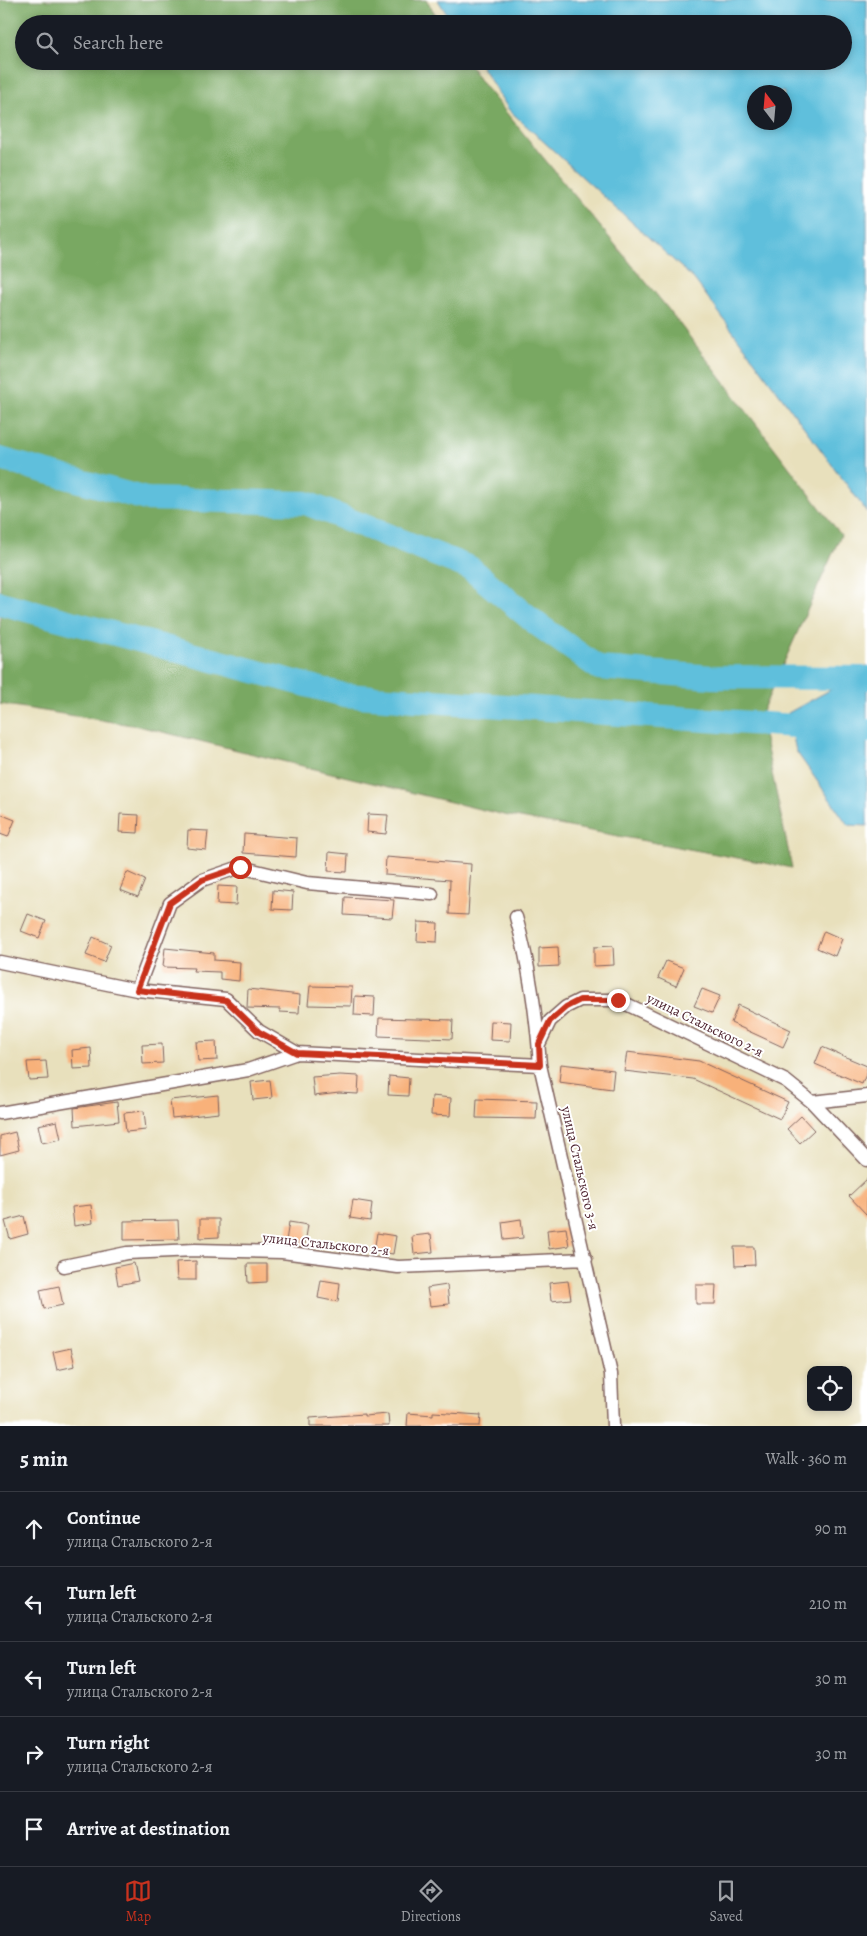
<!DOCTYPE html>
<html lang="en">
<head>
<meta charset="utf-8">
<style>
	body { margin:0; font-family:Alegreya,serif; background:#20242c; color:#f1f3f6 }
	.controls { position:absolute; right:15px; bottom:15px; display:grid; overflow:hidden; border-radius:10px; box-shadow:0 2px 8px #0003 }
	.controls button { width:45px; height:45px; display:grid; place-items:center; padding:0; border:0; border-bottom:1px solid #363941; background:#171b24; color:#f1f3f6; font:25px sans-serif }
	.compass { position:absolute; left:747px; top:85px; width:45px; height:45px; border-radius:50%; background:#171b24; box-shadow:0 2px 8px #0003; rotate:344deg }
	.stop { position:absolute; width:15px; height:15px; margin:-11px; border:4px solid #c8321e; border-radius:50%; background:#fff }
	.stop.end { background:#c8321e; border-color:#fff; box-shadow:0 1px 5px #0008 }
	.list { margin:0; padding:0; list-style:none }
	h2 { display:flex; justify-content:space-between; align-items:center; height:65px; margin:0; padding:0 20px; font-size:21px }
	h2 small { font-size:16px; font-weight:400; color:#9ea1a6 }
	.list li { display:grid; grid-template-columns:32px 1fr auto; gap:15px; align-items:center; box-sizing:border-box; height:75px; padding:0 20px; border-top:1px solid #363941 }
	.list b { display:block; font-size:19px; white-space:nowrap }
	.list p { margin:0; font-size:16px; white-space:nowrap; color:#9ea1a6 }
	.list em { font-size:16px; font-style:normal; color:#9ea1a6 }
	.icon { flex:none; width:28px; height:28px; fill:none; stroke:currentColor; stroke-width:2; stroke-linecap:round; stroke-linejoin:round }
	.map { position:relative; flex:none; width:867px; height:1426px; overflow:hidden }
	.search { position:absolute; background:#171b24; box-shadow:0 2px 8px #0003; left:15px; right:15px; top:15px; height:55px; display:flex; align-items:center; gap:12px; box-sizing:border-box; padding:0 18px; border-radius:28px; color:#9ea1a6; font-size:19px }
	.sheet { height:440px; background:#171b24 }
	nav { display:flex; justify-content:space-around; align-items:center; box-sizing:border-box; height:70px; border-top:1px solid #363941; background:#171b24; font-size:14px; color:#9ea1a6 }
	nav a { display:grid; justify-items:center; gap:2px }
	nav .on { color:#c8321e }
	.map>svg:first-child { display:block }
	.forest { fill:#79a862; stroke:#626446 }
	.water { fill:#5ebfdc; stroke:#546f84; fill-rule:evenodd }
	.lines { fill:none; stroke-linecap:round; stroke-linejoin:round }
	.river { stroke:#5ebfdc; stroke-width:24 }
	.building { fill:#f8b17a }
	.street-casing { stroke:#81635e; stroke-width:15 }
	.street { stroke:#fff; stroke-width:12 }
	.route { stroke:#c8321e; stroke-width:6 }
	.labels { text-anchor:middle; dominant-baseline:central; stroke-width:4; stroke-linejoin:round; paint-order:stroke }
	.street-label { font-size:14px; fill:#4a1f2b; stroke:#fff }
</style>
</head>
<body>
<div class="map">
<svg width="867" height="1426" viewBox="0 0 867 1426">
	<rect width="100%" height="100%" fill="#fff"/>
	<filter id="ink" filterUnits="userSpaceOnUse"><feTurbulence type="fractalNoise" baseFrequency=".02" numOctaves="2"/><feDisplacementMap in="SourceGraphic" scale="10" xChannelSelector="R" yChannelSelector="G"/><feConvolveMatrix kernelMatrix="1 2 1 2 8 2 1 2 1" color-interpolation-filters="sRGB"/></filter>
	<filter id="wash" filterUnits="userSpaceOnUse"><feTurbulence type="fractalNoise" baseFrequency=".0096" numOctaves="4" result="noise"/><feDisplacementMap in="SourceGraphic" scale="20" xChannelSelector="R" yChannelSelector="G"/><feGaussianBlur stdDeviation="1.12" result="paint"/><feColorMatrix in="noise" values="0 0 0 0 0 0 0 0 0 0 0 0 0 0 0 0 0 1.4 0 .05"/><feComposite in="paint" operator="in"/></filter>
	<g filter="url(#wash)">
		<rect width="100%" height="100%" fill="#e8e0bc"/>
		<path class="forest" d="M 0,0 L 426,0 L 442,24 L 24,24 L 24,61 L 467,61 L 481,82 L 669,310 L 841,535 L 760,716 L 792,868 L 504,815 L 138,726 L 0,704 Z"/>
		<path class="water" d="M 438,0 L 867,0 L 867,512 L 694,279 L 509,110 L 478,61 L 843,61 L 843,24 L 453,24 ZM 754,92 L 784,92 L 784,122 L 754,122 Z
			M 867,665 L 867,826 L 848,825 L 796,751 L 788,713 L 859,674 Z"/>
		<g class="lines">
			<path class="river" d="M 0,459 L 146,499 L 306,503 L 470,568 L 537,624 L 599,668 L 712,677 L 867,678
				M 0,603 L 344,695 L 867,731"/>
		</g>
		<g id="blocks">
			<path class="building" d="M 0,814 L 15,820 L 8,837 L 0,834 Z
				M 120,814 L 139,815 L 138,833 L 119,832 Z
				M 368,814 L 388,815 L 386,834 L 367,832 Z
				M 188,830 L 208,831 L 206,850 L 187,848 Z
				M 244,834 L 297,838 L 296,857 L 243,853 Z
				M 329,852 L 348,854 L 347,872 L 328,871 Z
				M 386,857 L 471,864 L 468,915 L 449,914 L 450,880 L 385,875 Z
				M 127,872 L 145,880 L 138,897 L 120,890 Z
				M 218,886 L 237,887 L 236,905 L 217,904 Z
				M 273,890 L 293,892 L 292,910 L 272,909 Z
				M 345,897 L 394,900 L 392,918 L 344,915 Z
				M 28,914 L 46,921 L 39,938 L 21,931 Z
				M 418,922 L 438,923 L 437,942 L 417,941 Z
				M 824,931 L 842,939 L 835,956 L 817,948 Z
				M 93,937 L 111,945 L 104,962 L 86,955 Z
				M 613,946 L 614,965 L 594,966 L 594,947 Z
				M 558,947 L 559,966 L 539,967 L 539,948 Z
				M 165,948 L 214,953 L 214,960 L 240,962 L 239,981 L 220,979 L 220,972 L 193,971 L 194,968 L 163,967 Z
				M 666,961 L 684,968 L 676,986 L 658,978 Z
				M 310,986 L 352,987 L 351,1006 L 308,1005 Z
				M 248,989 L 300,995 L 299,1013 L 280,1012 L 280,1009 L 247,1008 Z
				M 702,989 L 720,996 L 712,1013 L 694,1006 Z
				M 355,996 L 375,997 L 374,1016 L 354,1015 Z
				M 738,1005 L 791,1030 L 783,1047 L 731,1023 Z
				M 379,1018 L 453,1020 L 452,1039 L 378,1036 Z
				M 491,1021 L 511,1022 L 510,1041 L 490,1040 Z
				M 216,1041 L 217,1060 L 198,1061 L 196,1042 Z
				M 162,1044 L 163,1063 L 143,1064 L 142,1045 Z
				M 822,1047 L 867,1066 L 867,1072 L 862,1084 L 815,1064 Z
				M 91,1048 L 92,1068 L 73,1069 L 72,1050 Z
				M 627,1052 L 699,1061 L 788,1102 L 780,1119 L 693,1079 L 624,1071 Z
				M 46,1061 L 48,1079 L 29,1080 L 27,1062 Z
				M 561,1064 L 614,1070 L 612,1089 L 559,1082 Z
				M 340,1075 L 359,1076 L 358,1094 L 339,1093 L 314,1096 L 312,1077 Z
				M 389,1076 L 409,1078 L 408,1096 L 388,1095 Z
				M 270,1080 L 272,1098 L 253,1100 L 251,1082 Z
				M 218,1095 L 219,1113 L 172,1118 L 170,1100 Z
				M 432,1096 L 451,1098 L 450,1116 L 431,1115 Z
				M 477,1099 L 537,1101 L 536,1119 L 476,1118 Z
				M 117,1102 L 119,1121 L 75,1126 L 74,1108 Z
				M 144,1111 L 146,1130 L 126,1132 L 124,1113 Z
				M 801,1116 L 814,1130 L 800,1143 L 787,1129 Z
				M 57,1121 L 61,1139 L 42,1143 L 38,1125 Z
				M 15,1132 L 19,1150 L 0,1155 L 0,1136 Z
				M 867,1179 L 867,1215 L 849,1196 Z
				M 353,1200 L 372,1203 L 370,1221 L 350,1218 Z
				M 91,1205 L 93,1223 L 74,1226 L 72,1207 Z
				M 24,1216 L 28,1234 L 10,1239 L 5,1221 Z
				M 200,1219 L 219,1219 L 219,1237 L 200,1238 Z
				M 521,1219 L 523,1238 L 504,1240 L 502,1222 Z
				M 178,1220 L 179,1239 L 124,1240 L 124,1221 Z
				M 289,1222 L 308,1225 L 305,1244 L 286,1241 Z
				M 566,1228 L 569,1246 L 549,1249 L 547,1230 Z
				M 377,1233 L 396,1236 L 393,1254 L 374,1251 Z
				M 431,1234 L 433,1252 L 414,1254 L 412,1236 Z
				M 734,1247 L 754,1247 L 755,1265 L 735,1266 Z
				M 196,1261 L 196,1280 L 177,1280 L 176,1262 Z
				M 134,1263 L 138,1281 L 118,1285 L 115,1267 Z
				M 247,1264 L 267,1264 L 267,1282 L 248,1283 Z
				M 321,1280 L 340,1283 L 338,1302 L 318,1298 Z
				M 568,1281 L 571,1299 L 551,1301 L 549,1283 Z
				M 447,1285 L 449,1304 L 430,1306 L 427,1288 Z
				M 696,1285 L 716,1285 L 715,1304 L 696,1304 Z
				M 59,1286 L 63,1305 L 44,1309 L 40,1290 Z
				M 71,1348 L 75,1366 L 57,1370 L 53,1352 Z
				M 433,1412 L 481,1415 L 480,1426 L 407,1426 L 408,1413 L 433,1415 Z
				M 364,1414 L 364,1416 L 388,1414 L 389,1426 L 310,1426 L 310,1418 Z"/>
		</g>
	</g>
	<g filter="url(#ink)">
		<use href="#blocks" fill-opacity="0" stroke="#81635e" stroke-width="1"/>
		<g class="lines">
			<g class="street-casing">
				<path id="street" d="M 516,917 C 529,962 537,1019 540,1065 L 611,1374 L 613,1426
					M 0,962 L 137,990 L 226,999 L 259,1031 L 297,1053
					M 137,990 L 170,903 L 202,880 L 240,867 L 307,883 L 432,894
					M 539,1044 L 550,1021 L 566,1007 L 580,1000 L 618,1000 L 786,1081 L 812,1102 L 867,1160
					M 812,1102 L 867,1096
					M 0,1113 L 248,1070 L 297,1053 L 540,1065
					M 64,1266 L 127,1253 L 195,1250 L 282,1252 L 398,1267 L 586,1259"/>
			</g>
			<use href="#street" class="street"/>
		</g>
	</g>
	<g class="lines" filter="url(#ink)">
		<path class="route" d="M 240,867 L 202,880 L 170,903 L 137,990 L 226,1000 L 259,1032 L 297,1053 L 540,1065 L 539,1044 L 550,1021 L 566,1007 L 580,1000 L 618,1000"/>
	</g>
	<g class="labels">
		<g class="street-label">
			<text transform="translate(705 1025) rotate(26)">улица Стальского 2-я</text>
			<text transform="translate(580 1168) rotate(77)">улица Стальского 3-я</text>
			<text transform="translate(326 1244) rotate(6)">улица Стальского 2-я</text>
		</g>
	</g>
</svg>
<div class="controls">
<button><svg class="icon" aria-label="locate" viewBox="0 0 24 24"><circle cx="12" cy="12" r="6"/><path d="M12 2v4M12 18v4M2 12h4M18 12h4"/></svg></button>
</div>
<svg class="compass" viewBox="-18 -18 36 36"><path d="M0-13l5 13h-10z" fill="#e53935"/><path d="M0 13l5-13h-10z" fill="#9ea1a6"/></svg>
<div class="stop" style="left:240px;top:867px"></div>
<div class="stop end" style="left:618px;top:1000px"></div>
<div class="search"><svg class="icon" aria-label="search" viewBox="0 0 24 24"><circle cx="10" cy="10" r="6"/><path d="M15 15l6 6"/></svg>Search here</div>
</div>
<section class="sheet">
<h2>5 min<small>Walk · 360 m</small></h2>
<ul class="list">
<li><svg class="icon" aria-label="ahead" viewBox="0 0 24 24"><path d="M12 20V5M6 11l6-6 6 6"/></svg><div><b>Continue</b><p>улица Стальского 2-я</p></div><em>90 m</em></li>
<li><svg class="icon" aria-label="left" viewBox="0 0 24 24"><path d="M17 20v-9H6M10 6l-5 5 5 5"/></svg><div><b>Turn left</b><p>улица Стальского 2-я</p></div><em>210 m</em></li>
<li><svg class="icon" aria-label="left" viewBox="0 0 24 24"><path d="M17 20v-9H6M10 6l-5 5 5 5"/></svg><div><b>Turn left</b><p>улица Стальского 2-я</p></div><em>30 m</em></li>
<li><svg class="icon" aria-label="right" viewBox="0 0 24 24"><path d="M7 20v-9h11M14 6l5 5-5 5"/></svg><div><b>Turn right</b><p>улица Стальского 2-я</p></div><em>30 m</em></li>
<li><svg class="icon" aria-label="arrive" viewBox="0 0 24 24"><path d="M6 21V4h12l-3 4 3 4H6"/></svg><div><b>Arrive at destination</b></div></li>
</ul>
</section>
<nav>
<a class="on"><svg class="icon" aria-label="map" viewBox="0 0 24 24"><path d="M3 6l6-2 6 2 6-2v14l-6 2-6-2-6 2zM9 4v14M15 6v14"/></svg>Map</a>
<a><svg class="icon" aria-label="directions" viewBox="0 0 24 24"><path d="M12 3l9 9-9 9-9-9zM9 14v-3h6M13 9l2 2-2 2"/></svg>Directions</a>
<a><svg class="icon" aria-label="saved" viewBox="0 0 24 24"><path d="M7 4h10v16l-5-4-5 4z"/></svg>Saved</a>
</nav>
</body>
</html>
